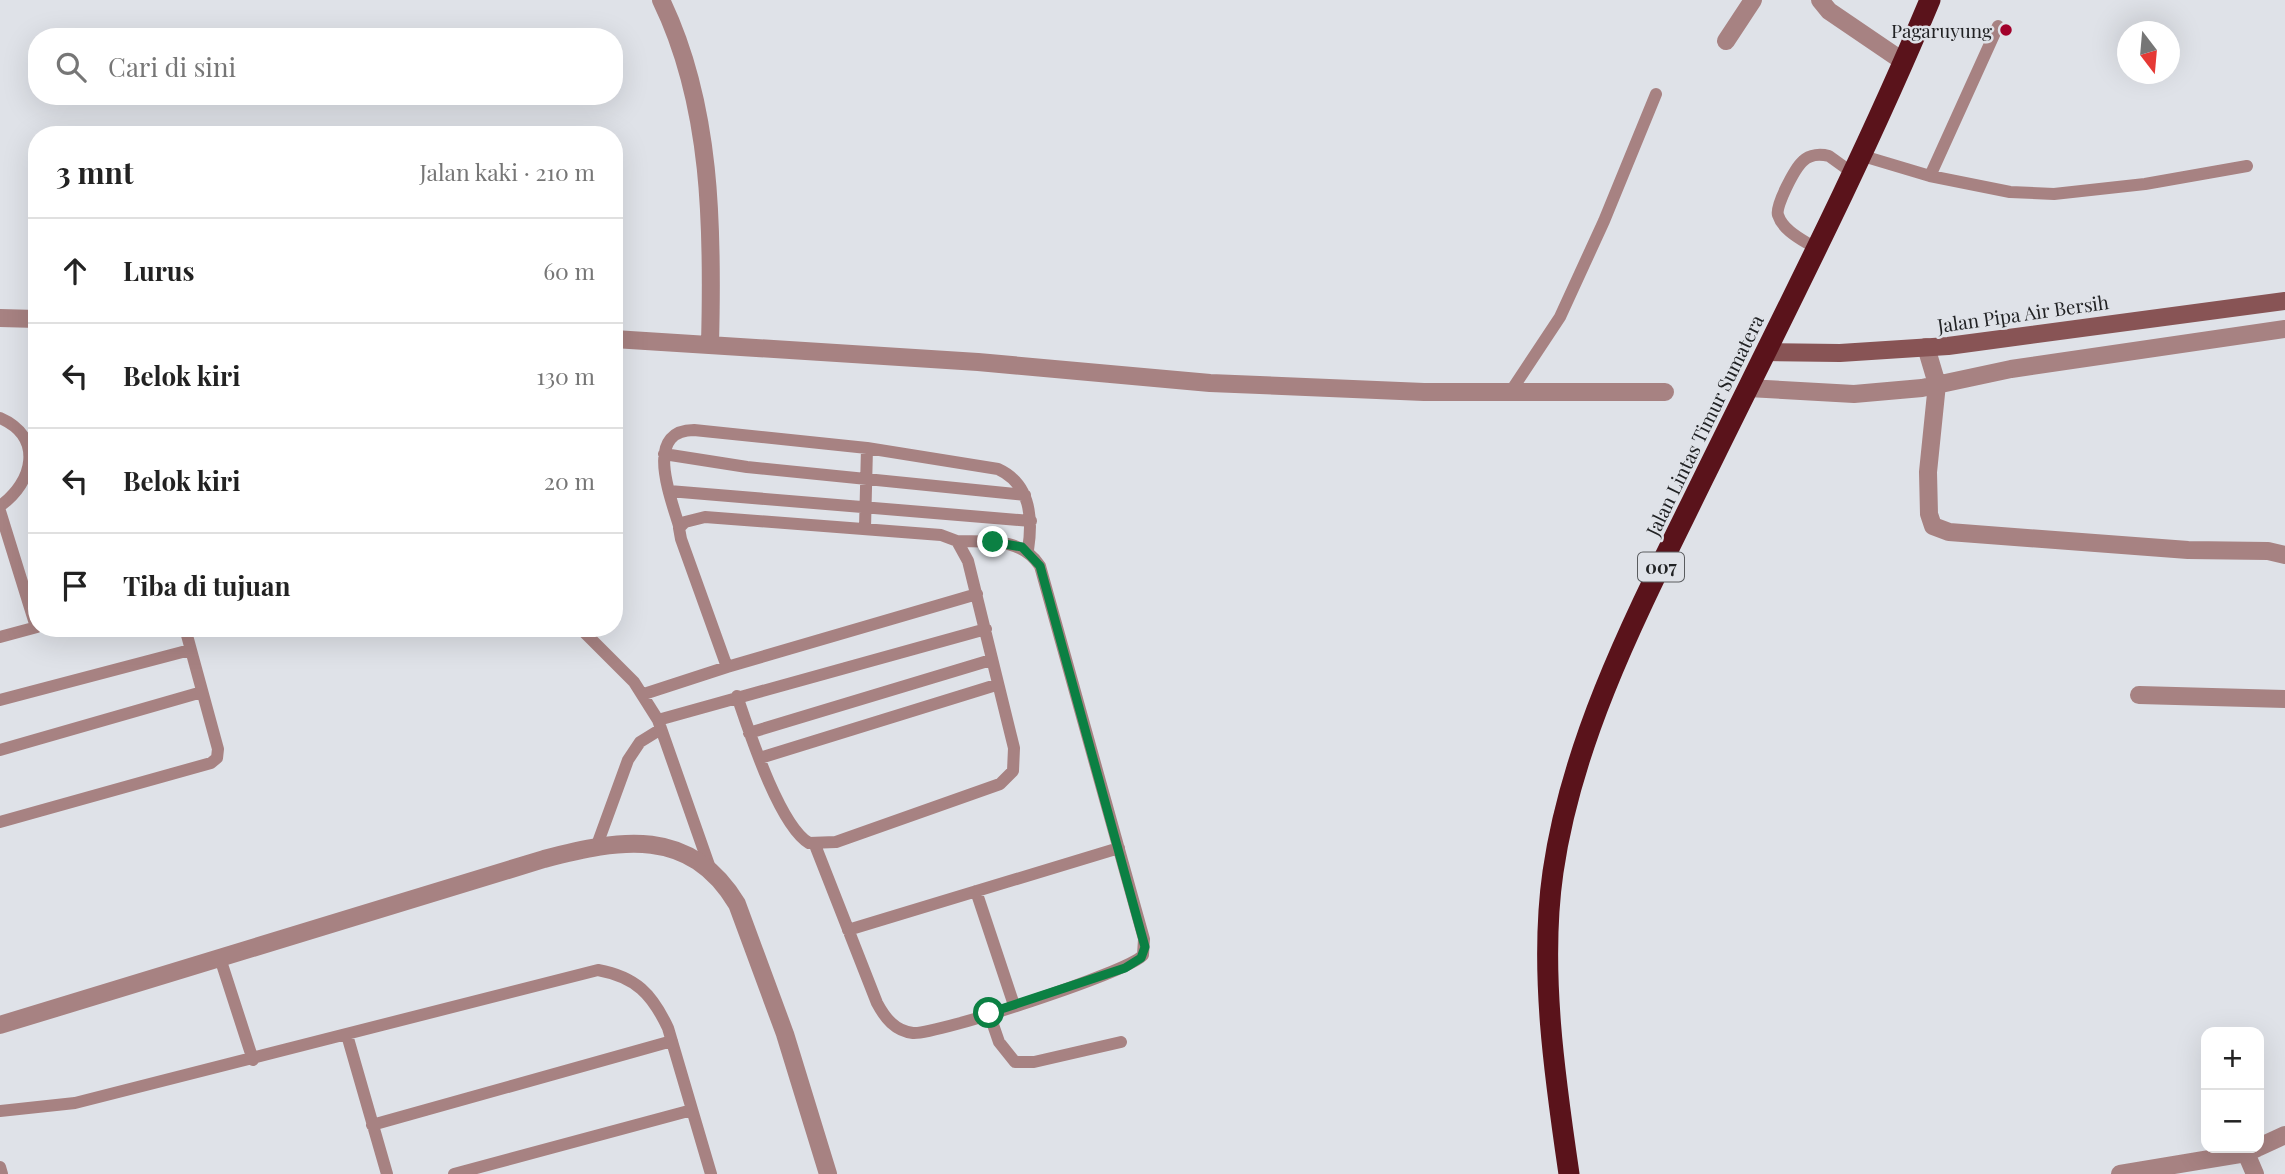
<!DOCTYPE html>
<html lang="id">
<head>
<meta charset="utf-8">
<style>
	body { margin:0; font-family:"Playfair Display",serif; background:#f6f6f6; color:#222 }
	.controls { position:absolute; right:21px; bottom:21px; display:grid; overflow:hidden; border-radius:14px; box-shadow:0 7px 28px #0002 }
	.controls button { width:63px; height:63px; display:grid; place-items:center; padding:0; border:0; border-bottom:2px solid #e0e0e0; background:#fff; color:#222; font:35px sans-serif }
	.compass { position:absolute; left:2117px; top:21px; width:63px; height:63px; border-radius:50%; background:#fff; box-shadow:0 7px 28px #0002; rotate:164deg }
	.stop { position:absolute; width:21px; height:21px; margin:-16px; border:5px solid #0b8043; border-radius:50%; background:#fff }
	.stop.end { background:#0b8043; border-color:#fff; box-shadow:0 2px 7px #0008 }
	.list { margin:0; padding:0; list-style:none }
	h2 { display:flex; justify-content:space-between; align-items:center; height:91px; margin:0; padding:0 28px; font-size:30px }
	h2 small { font-size:23px; font-weight:400; color:#767676 }
	.list li { display:grid; grid-template-columns:46px 1fr auto; gap:21px; align-items:center; box-sizing:border-box; height:105px; padding:0 28px; border-top:2px solid #e0e0e0 }
	.list b { display:block; font-size:26px; white-space:nowrap }
	.list em { font-size:23px; font-style:normal; color:#767676 }
	.icon { flex:none; width:38px; height:38px; fill:none; stroke:currentColor; stroke-width:2; stroke-linecap:round; stroke-linejoin:round }
	.map { position:relative; flex:none; width:2285px; height:1174px; overflow:hidden }
	.search { position:absolute; background:#fff; box-shadow:0 7px 28px #0002; left:28px; top:28px; width:595px; height:77px; display:flex; align-items:center; gap:18px; box-sizing:border-box; padding:0 24px; border-radius:28px; color:#767676; font-size:26px }
	.panel { position:absolute; background:#fff; box-shadow:0 7px 28px #0002; left:28px; top:126px; width:595px; height:511px; border-radius:28px }
	.map>svg:first-child { display:block }
	.lines { fill:none; stroke-linecap:round; stroke-linejoin:round }
	.lane { stroke:#a78282; stroke-width:12 }
	.street { stroke:#a78282; stroke-width:18 }
	.secondary { stroke:#885455; stroke-width:18 }
	.highway { stroke:#5a131b; stroke-width:21 }
	.route { stroke:#0b8043; stroke-width:9 }
	.poi-dot { fill:#a2012b; stroke:#dfe2e8; stroke-width:2.5 }
	.labels { text-anchor:middle; dominant-baseline:central; stroke-width:5; stroke-linejoin:round; paint-order:stroke }
	.shield { fill:#dfe2e8; stroke:#5a5c5f; stroke-width:2 }
	.shield-label { font-size:18px; font-weight:bold; fill:#212224 }
	.poi-label { font-size:19px; fill:#212224; stroke:#dfe2e8; text-anchor:end }
	.street-label { font-size:19px; fill:#212224; stroke:#dfe2e8 }
</style>
</head>
<body>
<div class="map">
<svg width="2285" height="1174" viewBox="0 0 2285 1174">
	<rect width="100%" height="100%" fill="#dfe2e8"/>
	<g class="lines">
		<path class="lane" d="M 1863,156 L 1930,176 L 2010,192 L 2054,194 L 2145,184 L 2247,166
			M 1930,176 L 1998,26
			M 1815,248 C 1803,240 1783,231 1778,215 C 1775,206 1795,168 1803,161 C 1810,154 1821,154 1829,156 L 1854,174
			M 1511,391 L 1560,317 L 1604,221 L 1656,94
			M 0,418 C 44,437 34,482 0,506
			M 867,448 L 998,469 C 1031,484 1033,518 1028,550
			M 664,454 L 747,467 L 1025,495
			M 669,491 L 1031,521
			M 0,511 L 36,627
			M 679,526 C 671,498 643,430 694,430 L 867,448 L 865,528
			M 580,628 L 634,682 L 658,720 L 710,868
			M 0,637 L 37,627
			M 727,667 L 681,539 L 679,528 L 685,522 L 705,517 L 941,535 L 957,541 L 968,561 L 1014,748 L 1013,771 L 1000,784 L 836,842 L 809,843 C 779,825 749,731 737,696
			M 644,694 L 727,667 L 977,594
			M 0,700 L 190,650
			M 658,720 L 986,629
			M 749,733 L 991,660
			M 0,750 L 202,692
			M 760,758 L 996,685
			M 0,822 L 211,763 L 217,758 L 218,749 L 185,628
			M 597,845 L 628,760 L 640,742 L 661,729
			M 815,845 L 877,1003 C 885,1018 895,1031 913,1033 C 936,1035 1129,972 1143,955 L 1144,939 L 1040,566 C 1021,537 988,542 957,541
			M 976,891 L 1014,1005
			M 848,930 L 1119,848
			M 220,958 L 253,1060
			M 989,1013 L 999,1042 L 1015,1062 L 1034,1062 L 1121,1042
			M 347,1035 L 387,1174
			M 0,1111 L 75,1103 L 598,970 C 636,977 652,994 668,1028 L 711,1174
			M 372,1125 L 672,1041
			M 0,1167 L 2,1174
			M 454,1174 L 692,1110"/>
		<path class="street" d="M 661,0 C 712,105 713,229 710,344
			M 1820,0 L 1829,11 L 1904,62
			M 1726,41 L 1753,0
			M 0,318 L 37,319
			M 614,339 L 978,362 L 1210,383 L 1424,392 L 1665,392
			M 1926,347 L 1937,384 L 1928,472 L 1929,514 L 1933,526 L 1949,532 L 2188,550 L 2268,551 L 2285,555
			M 1748,388 L 1854,394 L 1922,388 L 2011,369 L 2285,329
			M 2139,695 L 2285,699
			M 0,1025 L 544,859 C 620,839 690,826 737,904 L 785,1034 L 828,1174
			M 2259,1147 L 2285,1135
			M 2246,1153 L 2255,1174
			M 2120,1174 L 2246,1153 L 2257,1148"/>
		<path class="secondary" d="M 1765,352 L 1840,353 L 1948,346 L 2285,301"/>
		<path class="highway" d="M 1569,1174 C 1555,1079 1539,969 1553,872 C 1573,733 1642,604 1703,479 C 1781,320 1862,163 1930,0"/>
	</g>
	<g class="lines">
		<path class="route" d="M 989,1013 L 1125,968 L 1141,958 L 1145,947 L 1040,566 L 1022,547 L 993,542"/>
	</g>
	<circle class="poi-dot" cx="2006" cy="30" r="7"/>
	<g class="labels">
		<rect class="shield" x="1638" y="552.5" width="46" height="29" rx="5"/>
		<g class="shield-label">
			<text x="1661" y="567">007</text>
		</g>
		<g class="poi-label">
			<text x="1992" y="30">Pagaruyung</text>
		</g>
		<g class="street-label">
			<text transform="translate(2023 313) rotate(-8)">Jalan Pipa Air Bersih</text>
			<text transform="translate(1704 425) rotate(-64)">Jalan Lintas Timur Sumatera</text>
		</g>
	</g>
</svg>
<div class="controls">
<button>+</button>
<button>−</button>
</div>
<svg class="compass" viewBox="-18 -18 36 36"><path d="M0-13l5 13h-10z" fill="#e53935"/><path d="M0 13l5-13h-10z" fill="#767676"/></svg>
<div class="stop" style="left:989px;top:1013px"></div>
<div class="stop end" style="left:993px;top:542px"></div>
<div class="search"><svg class="icon" aria-label="search" viewBox="0 0 24 24"><circle cx="10" cy="10" r="6"/><path d="M15 15l6 6"/></svg>Cari di sini</div>
<section class="panel">
<h2>3 mnt<small>Jalan kaki · 210 m</small></h2>
<ul class="list">
<li><svg class="icon" aria-label="ahead" viewBox="0 0 24 24"><path d="M12 20V5M6 11l6-6 6 6"/></svg><div><b>Lurus</b></div><em>60 m</em></li>
<li><svg class="icon" aria-label="left" viewBox="0 0 24 24"><path d="M17 20v-9H6M10 6l-5 5 5 5"/></svg><div><b>Belok kiri</b></div><em>130 m</em></li>
<li><svg class="icon" aria-label="left" viewBox="0 0 24 24"><path d="M17 20v-9H6M10 6l-5 5 5 5"/></svg><div><b>Belok kiri</b></div><em>20 m</em></li>
<li><svg class="icon" aria-label="arrive" viewBox="0 0 24 24"><path d="M6 21V4h12l-3 4 3 4H6"/></svg><div><b>Tiba di tujuan</b></div></li>
</ul>
</section>
</div>
</body>
</html>
